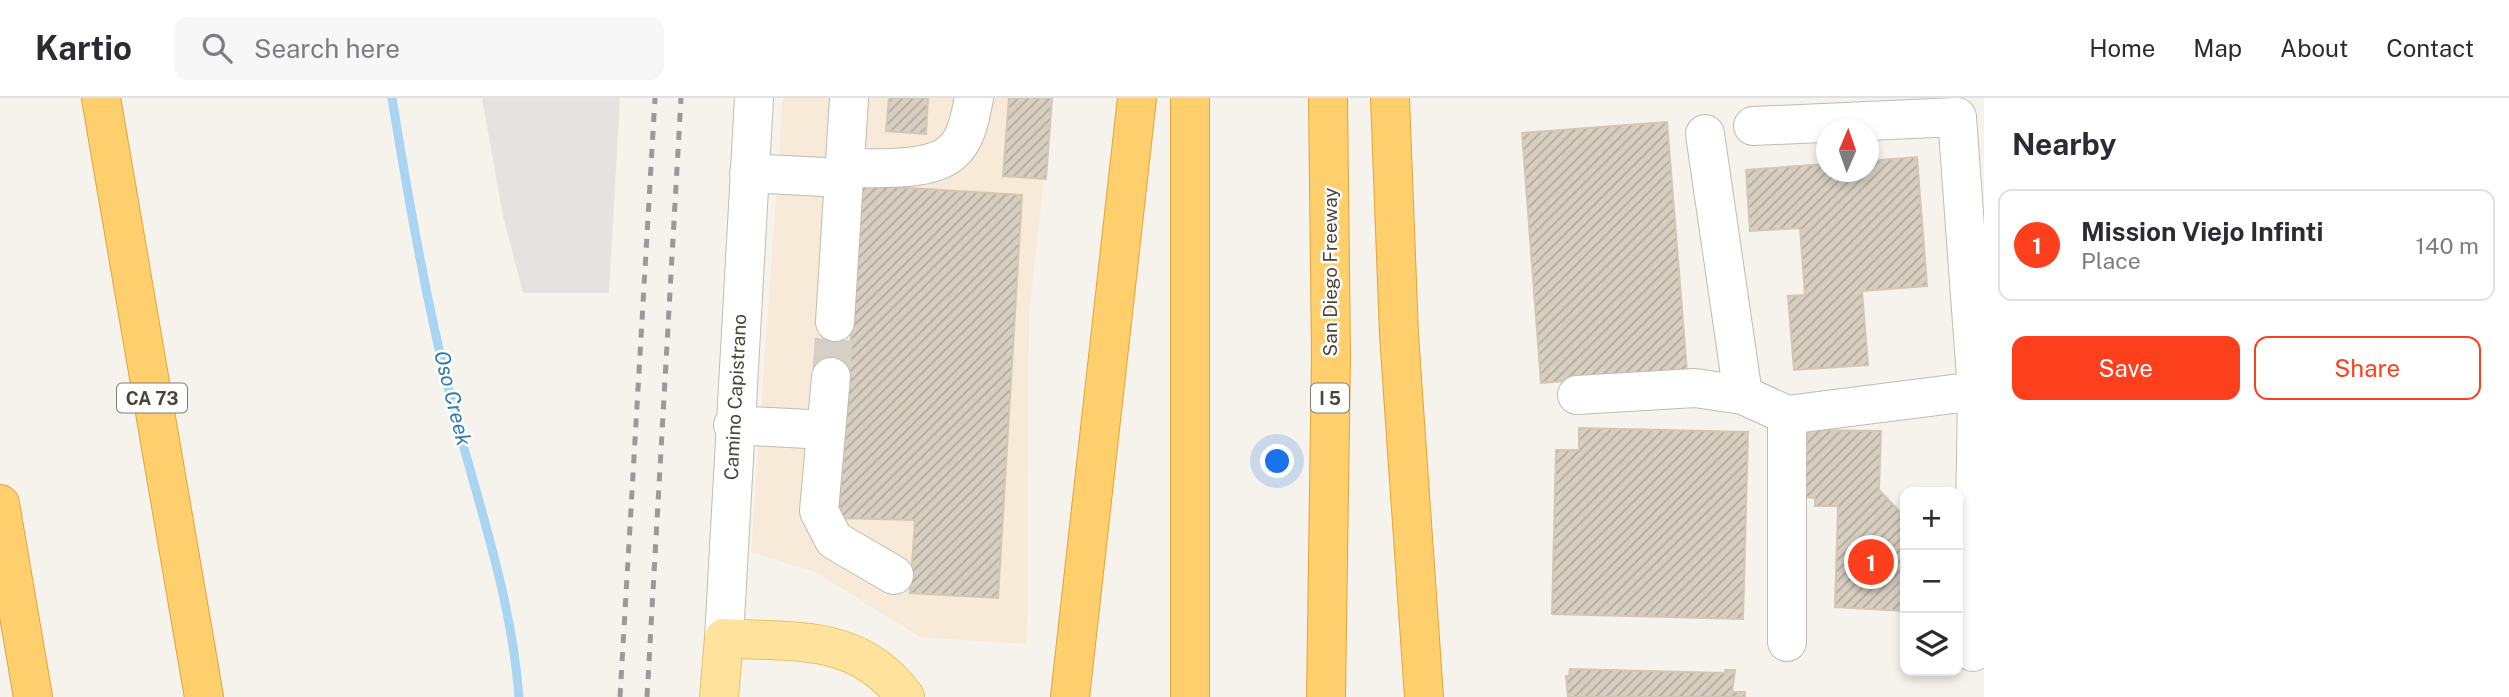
<!DOCTYPE html>
<html lang="en">
<head>
<meta charset="utf-8">
<style>
	body { margin:0; font-family:"Public Sans",sans-serif; background:#f7f7f7; color:#2b2b33 }
	.controls { position:absolute; right:21px; bottom:21px; display:grid; overflow:hidden; border-radius:14px; box-shadow:0 4px 10px #0003 }
	.controls button { width:63px; height:63px; display:grid; place-items:center; padding:0; border:0; border-bottom:2px solid #e1e1e2; background:#fff; color:#2b2b33; font:35px sans-serif }
	.compass { position:absolute; left:1816px; top:21px; width:63px; height:63px; border-radius:50%; background:#fff; box-shadow:0 4px 10px #0003; rotate:2deg }
	.you { position:absolute; left:1278px; top:364px; width:24px; height:24px; margin:-18px; border:5px solid #fff; border-radius:50%; background:#1a73e8; box-shadow:0 0 0 10px #1a73e833 }
	.badge { display:grid; place-items:center; width:46px; height:46px; border-radius:50%; background:#fc3f1d; color:#fff; font-size:23px; font-weight:700 }
	.pin { position:absolute; translate:-50% -50%; border:4px solid #fff; box-shadow:0 2px 7px #0006 }
	.list { margin:0; padding:0; list-style:none }
	h2 { display:flex; justify-content:space-between; align-items:center; height:91px; margin:0; padding:0 28px; font-size:30px }
	h2 small { font-size:23px; font-weight:400; color:#7c7c81 }
	.list li { display:grid; grid-template-columns:46px 1fr auto; gap:21px; align-items:center; box-sizing:border-box; height:112px; margin:0 14px 14px; padding:0 14px; border:2px solid #e1e1e2; border-radius:14px }
	.list b { display:block; font-size:26px; white-space:nowrap }
	.list p { margin:0; font-size:23px; white-space:nowrap; color:#7c7c81 }
	.list em { font-size:23px; font-style:normal; color:#7c7c81 }
	.actions { display:flex; gap:14px; padding:21px 28px }
	.actions a { flex:1; padding:16px 0; border:2px solid #fc3f1d; border-radius:14px; text-align:center; font-size:24px; color:#fc3f1d }
	.actions .main { background:#fc3f1d; color:#fff }
	.icon { flex:none; width:38px; height:38px; fill:none; stroke:currentColor; stroke-width:2; stroke-linecap:round; stroke-linejoin:round }
	.map { position:relative; flex:none; width:1984px; height:599px; overflow:hidden }
	header { display:flex; align-items:center; gap:42px; box-sizing:border-box; height:98px; padding:0 35px; background:#fff; border-bottom:2px solid #e1e1e2 }
	header strong { font-size:33px }
	nav { display:flex; gap:38px; margin-inline-start:auto; font-size:24px }
	.search { width:490px; height:63px; background:#f7f7f7; display:flex; align-items:center; gap:18px; box-sizing:border-box; padding:0 24px; border-radius:14px; color:#7c7c81; font-size:26px }
	main { display:flex }
	aside { flex:1; background:#fff }
	.map>svg:first-child { display:block }
	.commercial { fill:#f7ead8 }
	.parking { fill:#e5e3e0 }
	.lines { fill:none; stroke-linecap:round; stroke-linejoin:round }
	.stream { stroke:#a9d4f2; stroke-width:9 }
	.building { fill:url(#building-hatch); stroke:#d3c7b4; stroke-width:2 }
	.minor-tunnel { stroke:#d4d0c8; stroke-width:38; stroke-dasharray:38 19; stroke-linecap:butt }
	.minor-casing { stroke:#c2bbae; stroke-width:40 }
	.major-casing { stroke:#e6c16a; stroke-width:40 }
	.highway-casing { stroke:#e0a43c; stroke-width:40 }
	.minor { stroke:#fff; stroke-width:38 }
	.major { stroke:#ffe39c; stroke-width:38 }
	.highway { stroke:#ffcf6e; stroke-width:38 }
	.rail { stroke:#9a9a9a; stroke-width:5; stroke-dasharray:9 9; stroke-linecap:butt }
	.labels { text-anchor:middle; dominant-baseline:central; stroke-width:5; stroke-linejoin:round; paint-order:stroke }
	.shield { fill:#fff; stroke:#817c74; stroke-width:2 }
	.shield-label { font-size:18px; font-weight:bold; fill:#4b4439 }
	.street-label { font-size:19px; fill:#4b4439; stroke:#fff }
	.water-label { font-size:21px; font-style:italic; fill:#2e7ab2; stroke:#fff }
</style>
</head>
<body>
<header>
<strong>Kartio</strong>
<div class="search"><svg class="icon" aria-label="search" viewBox="0 0 24 24"><circle cx="10" cy="10" r="6"/><path d="M15 15l6 6"/></svg>Search here</div>
<nav><a>Home</a><a>Map</a><a>About</a><a>Contact</a></nav>
</header>
<main>
<div class="map">
<svg width="1984" height="599" viewBox="0 0 1984 599">
	<defs>
		<pattern id="building-hatch" width="6" height="6" patternUnits="userSpaceOnUse" patternTransform="scale(1.75)"><rect width="6" height="6" fill="#d8cfc1"/><path d="M-1 1l2-2M0 6l6-6M5 7l2-2" fill="none" stroke="#b1aa9e"/></pattern>
	</defs>
	<rect width="100%" height="100%" fill="#f6f3ec"/>
	<path class="commercial" d="M 783,0 L 1053,0 L 1029,217 L 1027,546 L 920,539 L 815,474 L 751,454 Z"/>
	<path class="parking" d="M 482,0 L 620,0 L 609,195 L 523,195 L 503,118 Z"/>
	<g class="lines">
		<path class="stream" d="M 392,0 C 408,98 425,197 449,293 C 474,395 511,493 519,599"/>
	</g>
	<path class="building" d="M 889,0 L 928,0 L 926,36 L 886,33 Z
		M 1009,0 L 1052,0 L 1046,81 L 1003,78 Z
		M 1667,24 L 1687,274 L 1541,285 L 1522,35 Z
		M 1917,59 L 1927,188 L 1862,193 L 1868,267 L 1794,272 L 1788,198 L 1805,197 L 1800,130 L 1750,133 L 1746,72 L 1826,66 L 1826,74 L 1868,74 L 1868,63 Z
		M 861,87 L 1022,97 L 998,500 L 910,495 L 915,422 L 839,420 Z
		M 1579,330 L 1748,334 L 1743,521 L 1552,516 L 1556,352 L 1579,352 Z
		M 1807,332 L 1881,333 L 1879,392 L 1905,419 L 1905,513 L 1835,509 L 1838,408 L 1815,408 L 1815,400 L 1805,399 Z
		M 1570,571 L 1725,575 L 1725,572 L 1735,572 L 1732,594 L 1745,594 L 1745,599 L 1568,599 L 1566,578 L 1569,578 Z"/>
	<g class="lines">
		<path class="minor-tunnel" d="M 831,279 L 835,224"/>
		<g class="minor-casing">
			<path id="minor" d="M 1753,28 L 1957,19 L 1977,293 L 1973,554
				M 1705,36 L 1743,297 L 1787,317
				M 844,70 C 872,70 929,74 951,55 C 967,42 970,19 974,0
				M 749,75 L 843,80
				M 835,224 L 849,0
				M 831,279 L 819,413 L 834,442 L 894,477
				M 1577,297 L 1695,290 L 1743,297
				M 733,327 L 825,332
				M 724,540 L 754,0
				M 1787,544 L 1787,317 L 1984,292"/>
		</g>
		<g class="major-casing">
			<path id="major" d="M 719,599 L 724,540 C 795,545 858,535 905,599"/>
		</g>
		<g class="highway-casing">
			<path id="highway" d="M 101,0 L 204,599
				M 1390,0 L 1399,237 L 1424,599
				M 0,406 L 33,599
				M 1070,599 L 1137,0
				M 1190,599 L 1190,0
				M 1326,599 L 1331,257 L 1328,0"/>
		</g>
		<use href="#minor" class="minor"/>
		<use href="#major" class="major"/>
		<use href="#highway" class="highway"/>
		<path class="rail" d="M 620,599 L 655,0
			M 647,599 L 681,0"/>
	</g>
	<g class="labels">
		<g class="shield">
			<rect x="117" y="285.5" width="70" height="29" rx="5"/>
			<rect x="1311" y="285.5" width="38" height="29" rx="5"/>
		</g>
		<g class="shield-label">
			<text x="152" y="300">CA 73</text>
			<text x="1330" y="300">I 5</text>
		</g>
		<g class="street-label">
			<text transform="translate(1330 174) rotate(-90)">San Diego Freeway</text>
			<text transform="translate(735 299) rotate(-87)">Camino Capistrano</text>
		</g>
		<g class="water-label">
			<text transform="translate(453 300) rotate(76)">Oso Creek</text>
		</g>
	</g>
</svg>
<div class="controls">
<button>+</button>
<button>−</button>
<button><svg class="icon" aria-label="layers" viewBox="0 0 24 24"><path d="M12 4l9 5-9 5-9-5zM3 14l9 5 9-5"/></svg></button>
</div>
<svg class="compass" viewBox="-18 -18 36 36"><path d="M0-13l5 13h-10z" fill="#e53935"/><path d="M0 13l5-13h-10z" fill="#7c7c81"/></svg>
<div class="you"></div>
<div class="pin badge" style="left:1871px;top:464px">1</div>
</div>
<aside>
<h2>Nearby<small></small></h2>
<ul class="list">
<li><span class="badge">1</span><div><b>Mission Viejo Infinti</b><p>Place</p></div><em>140 m</em></li>
</ul>
<div class="actions"><a class="main">Save</a><a>Share</a></div>
</aside>
</main>
</body>
</html>
